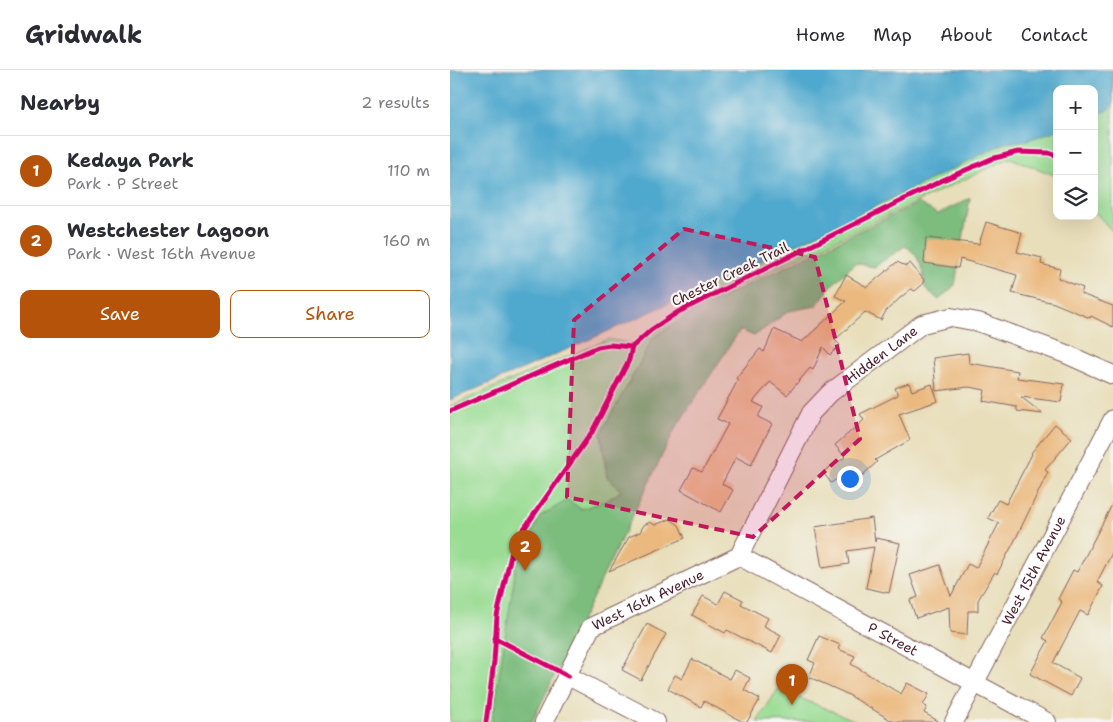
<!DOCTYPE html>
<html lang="en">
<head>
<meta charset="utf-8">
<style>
	body { margin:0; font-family:"Shantell Sans",sans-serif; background:#f2f2f3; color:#2b2b33 }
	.controls { position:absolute; right:15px; top:15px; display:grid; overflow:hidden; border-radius:10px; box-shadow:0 5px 20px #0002 }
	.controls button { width:45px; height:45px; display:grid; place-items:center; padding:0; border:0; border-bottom:1px solid #e1e1e2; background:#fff; color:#2b2b33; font:25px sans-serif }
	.you { position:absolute; left:399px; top:408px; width:18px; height:18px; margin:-12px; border:4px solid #fff; border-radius:50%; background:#1a73e8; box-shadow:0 0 0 8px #1a73e833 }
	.badge { display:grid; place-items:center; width:32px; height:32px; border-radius:50%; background:#b45309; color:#fff; font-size:16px; font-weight:700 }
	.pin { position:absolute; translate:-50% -41px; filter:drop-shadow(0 1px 2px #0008) }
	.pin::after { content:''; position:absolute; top:26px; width:18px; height:15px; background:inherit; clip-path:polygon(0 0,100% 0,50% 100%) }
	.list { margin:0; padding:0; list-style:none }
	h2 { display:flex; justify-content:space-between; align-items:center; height:65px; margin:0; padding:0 20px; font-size:21px }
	h2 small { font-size:16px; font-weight:400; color:#7c7c81 }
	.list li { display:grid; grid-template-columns:32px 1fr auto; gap:15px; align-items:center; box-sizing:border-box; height:70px; padding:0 20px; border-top:1px solid #e1e1e2 }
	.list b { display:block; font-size:19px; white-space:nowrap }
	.list p { margin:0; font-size:16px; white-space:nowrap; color:#7c7c81 }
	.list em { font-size:16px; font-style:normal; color:#7c7c81 }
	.actions { display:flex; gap:10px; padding:15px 20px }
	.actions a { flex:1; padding:11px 0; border:1px solid #b45309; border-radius:10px; text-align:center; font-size:18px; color:#b45309 }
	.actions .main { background:#b45309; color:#fff }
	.icon { flex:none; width:28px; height:28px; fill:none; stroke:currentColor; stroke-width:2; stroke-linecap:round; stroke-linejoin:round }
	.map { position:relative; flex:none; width:663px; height:652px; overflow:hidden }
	header { display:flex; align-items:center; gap:30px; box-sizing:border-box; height:70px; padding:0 25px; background:#fff; border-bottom:1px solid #e1e1e2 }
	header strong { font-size:24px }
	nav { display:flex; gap:28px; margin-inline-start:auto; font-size:18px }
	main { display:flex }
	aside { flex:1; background:#fff }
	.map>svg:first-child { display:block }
	.green { fill:#9adc93; stroke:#727e5f }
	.forest { fill:#7bbc7d; stroke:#626e54 }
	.water { fill:#50a8cd; stroke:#4d647c }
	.building { fill:#ebb97f }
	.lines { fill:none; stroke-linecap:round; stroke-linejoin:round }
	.minor-casing { stroke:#81625d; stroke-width:20 }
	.minor { stroke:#fff; stroke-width:18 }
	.cycleway-casing { stroke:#f6f6f2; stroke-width:8 }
	.cycleway { stroke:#d6006c; stroke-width:5 }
	.marked { fill:#c2185b; fill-opacity:0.2; stroke:#c2185b; stroke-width:4; stroke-dasharray:10 6; stroke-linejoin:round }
	.labels { text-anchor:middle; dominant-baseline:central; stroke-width:4.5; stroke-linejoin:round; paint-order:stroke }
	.street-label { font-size:14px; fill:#4a1f2b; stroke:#f6f6f2 }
</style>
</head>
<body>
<header>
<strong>Gridwalk</strong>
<nav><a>Home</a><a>Map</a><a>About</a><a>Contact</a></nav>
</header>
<main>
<aside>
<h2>Nearby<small>2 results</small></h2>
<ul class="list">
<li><span class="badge">1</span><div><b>Kedaya Park</b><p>Park · P Street</p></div><em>110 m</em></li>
<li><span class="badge">2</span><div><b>Westchester Lagoon</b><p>Park · West 16th Avenue</p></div><em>160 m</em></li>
</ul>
<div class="actions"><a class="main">Save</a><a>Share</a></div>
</aside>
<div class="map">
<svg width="663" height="652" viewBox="0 0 663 652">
	<rect width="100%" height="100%" fill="#f6f6f2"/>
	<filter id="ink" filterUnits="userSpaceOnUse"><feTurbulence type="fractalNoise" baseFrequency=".02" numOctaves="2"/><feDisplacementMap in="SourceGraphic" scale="10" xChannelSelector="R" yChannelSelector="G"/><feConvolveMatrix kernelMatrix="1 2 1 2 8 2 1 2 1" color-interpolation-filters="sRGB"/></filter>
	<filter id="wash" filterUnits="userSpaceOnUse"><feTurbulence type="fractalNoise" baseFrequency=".0096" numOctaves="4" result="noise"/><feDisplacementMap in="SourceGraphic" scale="20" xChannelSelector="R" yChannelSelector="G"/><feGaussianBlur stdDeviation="1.12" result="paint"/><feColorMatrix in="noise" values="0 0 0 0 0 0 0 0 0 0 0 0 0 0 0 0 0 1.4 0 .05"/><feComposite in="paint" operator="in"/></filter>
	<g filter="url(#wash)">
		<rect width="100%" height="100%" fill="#e8deba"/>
		<path class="green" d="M 663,0 L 663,162 L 644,141 L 644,19 L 614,19 Z
			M 607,23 L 607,106 L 560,88 L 279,220 L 81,652 L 0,652 L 0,336 L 159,269 L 182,274 L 274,221 L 206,224 Z
			M 328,619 L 406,651 L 307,652 Z"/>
		<path class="forest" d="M 520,128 L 505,215 L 489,230 L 475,218 C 474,203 470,184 455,176 L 424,197 L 405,193 L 382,215 L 366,236 L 339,241 L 304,266 L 290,260 L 225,359 L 82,652 L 42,652 L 66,496 L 90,446 L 118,430 L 131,439 L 156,431 L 171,421 L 157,407 L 151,363 L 204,267 L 253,236 L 468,133 L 488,144 Z"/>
		<path class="water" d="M 0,0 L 663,0 L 663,35 L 656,41 L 644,46 L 644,19 L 607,19 L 607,60 L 578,70 L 555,73 C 372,163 188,251 0,330 Z"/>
		<g id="blocks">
			<path class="building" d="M 536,152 L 572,163 L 567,182 L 592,188 L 591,194 L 610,199 L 608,208 L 633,218 L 631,224 L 663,236 L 663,257 L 641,246 L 640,248 L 604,233 L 562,223 L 567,205 L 510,189 L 508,198 L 474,193 L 476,168 L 529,174 Z
				M 447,192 L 456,196 L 460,193 L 474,210 L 472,215 L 465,221 L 461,219 L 450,228 L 436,241 L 431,250 L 415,242 L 385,270 L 390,275 L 380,285 L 373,277 L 363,300 L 360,298 L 337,325 L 320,312 L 303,332 L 313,337 L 308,347 L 322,354 L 301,395 L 286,387 L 272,414 L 283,420 L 271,442 L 231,420 L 243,398 L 252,402 L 278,354 L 267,349 L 288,310 L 286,308 L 310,279 L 314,282 L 324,259 L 352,272 L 396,231 L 385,226 L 396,205 L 417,217 Z
				M 518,283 L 519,293 L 568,301 L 567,308 L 614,314 L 611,332 L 571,327 L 593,344 L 567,341 L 567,337 L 533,331 L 535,320 L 519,317 L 486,321 L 483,288 Z
				M 459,313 L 462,321 L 482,314 L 488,331 L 449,344 L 460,370 L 425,390 L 427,392 L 404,413 L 396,403 L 381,413 L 373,402 L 395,387 L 385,375 L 414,350 L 410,344 L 448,325 L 445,318 Z
				M 605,354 L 622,368 L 595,400 L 598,402 L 564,472 L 547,504 L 545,502 L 528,530 L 528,541 L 518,541 L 517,565 L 500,563 L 499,537 L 466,548 L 460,530 L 468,527 L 460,505 L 490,495 L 501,526 L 518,494 L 526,498 L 549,453 L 538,448 L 548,430 L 556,434 L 582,384 L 581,383 Z
				M 663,433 L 663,481 L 647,512 L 653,516 L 638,545 L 630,541 L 603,593 L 630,608 L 621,626 L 580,604 L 598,571 L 593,568 L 612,532 L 608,529 L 623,500 L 627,502 Z
				M 422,448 L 425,472 L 426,468 L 450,473 L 439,523 L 416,518 L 424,477 L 397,481 L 399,494 L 372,498 L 365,457 Z
				M 220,449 L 229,455 L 235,468 L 159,501 L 179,467 L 190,462 L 194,455 L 200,452 L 205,455 Z
				M 275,521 L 293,530 L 291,534 L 318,548 L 314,556 L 331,565 L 322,583 L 277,560 L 275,563 L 242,545 L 253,526 L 268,534 Z
				M 197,554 L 216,564 L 191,610 L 172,600 Z
				M 369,566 L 390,575 L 388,579 L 405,586 L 401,594 L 451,624 L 457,613 L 479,624 L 473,635 L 477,637 L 474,643 L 490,652 L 444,652 L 397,624 L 359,607 L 365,593 L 358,590 Z
				M 242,589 L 280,609 L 285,600 L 300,608 L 294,620 L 310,629 L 297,652 L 293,652 L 254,631 L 251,637 L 218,619 L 225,605 L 232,609 Z"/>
		</g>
	</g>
	<g filter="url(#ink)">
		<use href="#blocks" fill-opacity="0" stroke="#81625d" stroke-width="1"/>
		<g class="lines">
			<g class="minor-casing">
				<g id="minor">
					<path id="s1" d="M 289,486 L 361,343 L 380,323 L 472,254 L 501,247 L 528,252 L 616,284 L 663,305"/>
					<path id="s2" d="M 289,486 L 597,652"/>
					<path d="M 118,606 L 206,652"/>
					<path id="s3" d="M 94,652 L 141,557 L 289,486"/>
					<path id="s4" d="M 504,652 L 663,349"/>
				</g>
			</g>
			<use href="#minor" class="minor"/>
			<g class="cycleway-casing">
				<path id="cycleway" d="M 0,341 L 148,277 L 160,275 L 182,277
					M 45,568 L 118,606
					M 36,652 L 44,592 L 47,546 L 61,485 L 71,463 L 142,362 L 179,290 L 182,277 L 201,260 L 228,242 L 493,110 L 541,89 L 568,82 L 599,83 L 607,86"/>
			</g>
			<use href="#cycleway" class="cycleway"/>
		</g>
	</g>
	<path class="marked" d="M 234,159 L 365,187 L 410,369 L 303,467 L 117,427 L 124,250 Z"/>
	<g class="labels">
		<g class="street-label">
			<text transform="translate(280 204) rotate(-26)">Chester Creek Trail</text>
			<text stroke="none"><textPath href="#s1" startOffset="252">Hidden Lane</textPath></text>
			<text stroke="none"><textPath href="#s4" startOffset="171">West 15th Avenue</textPath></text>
			<text stroke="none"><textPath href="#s3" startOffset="169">West 16th Avenue</textPath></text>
			<text stroke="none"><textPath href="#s2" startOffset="175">P Street</textPath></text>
		</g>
	</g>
</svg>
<div class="controls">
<button>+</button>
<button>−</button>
<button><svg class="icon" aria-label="layers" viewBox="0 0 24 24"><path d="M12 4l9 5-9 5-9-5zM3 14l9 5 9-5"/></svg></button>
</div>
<div class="you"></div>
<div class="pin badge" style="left:342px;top:635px">1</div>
<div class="pin badge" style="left:75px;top:501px">2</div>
</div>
</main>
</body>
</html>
